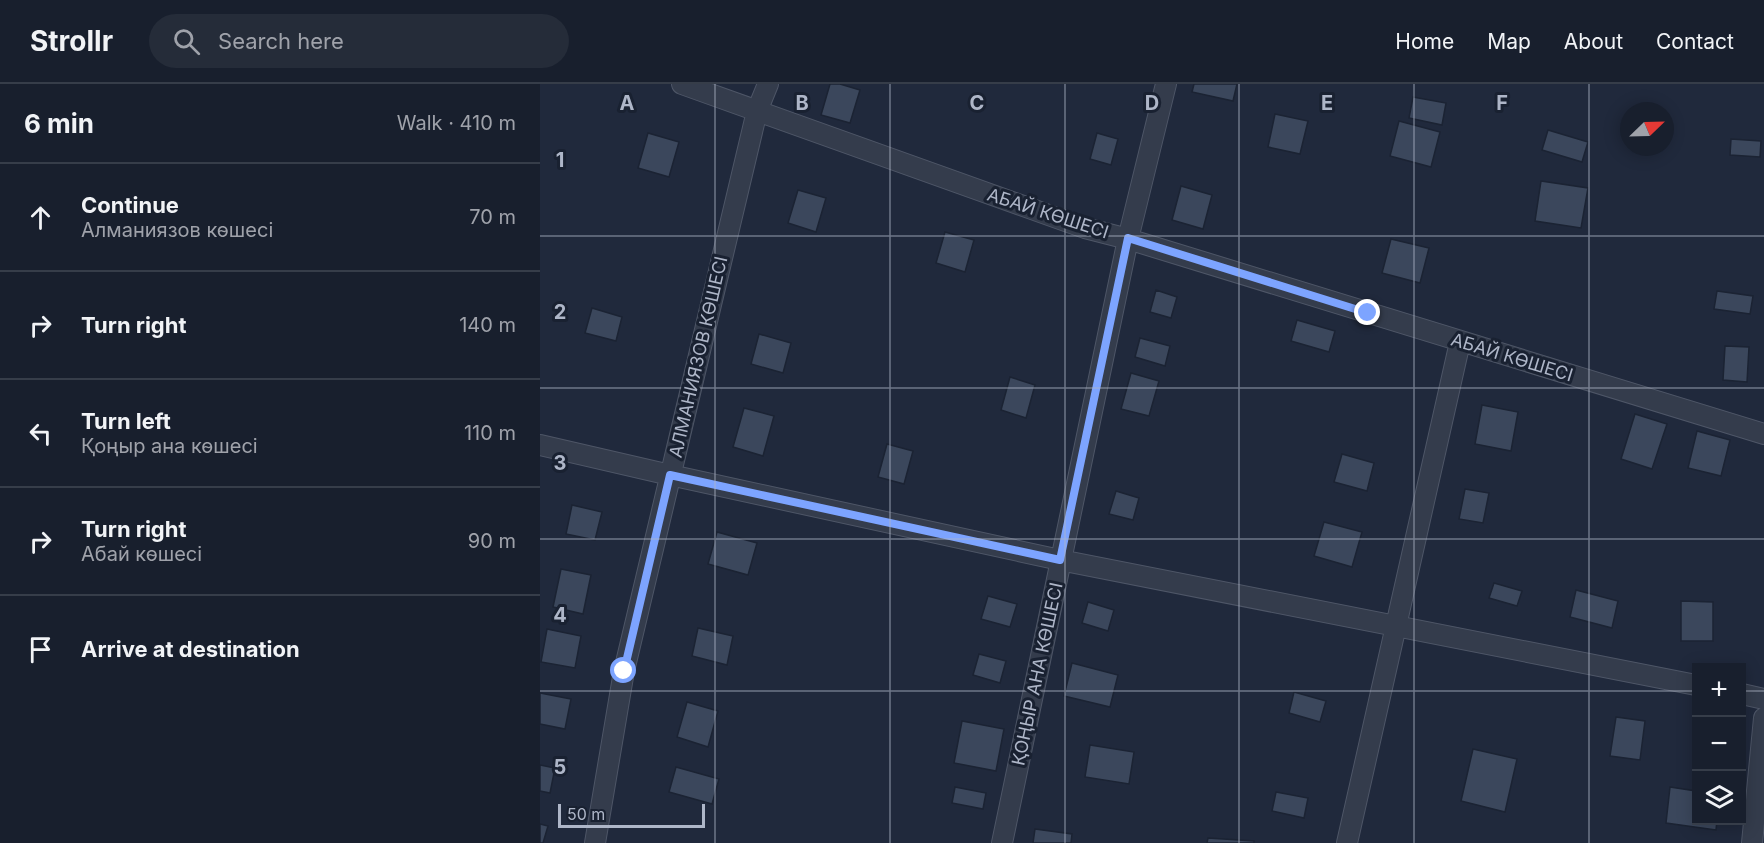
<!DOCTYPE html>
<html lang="en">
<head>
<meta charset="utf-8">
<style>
	body { margin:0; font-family:Inter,sans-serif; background:#252c39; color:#f1f3f6 }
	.controls { position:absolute; right:18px; bottom:18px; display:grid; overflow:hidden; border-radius:0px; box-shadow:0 3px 15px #0003 }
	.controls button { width:54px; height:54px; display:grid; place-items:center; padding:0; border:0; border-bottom:2px solid #363d49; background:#181f2d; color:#f1f3f6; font:30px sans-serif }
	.compass { position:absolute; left:1080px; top:18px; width:54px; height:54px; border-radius:50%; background:#181f2d; box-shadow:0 3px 15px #0003; rotate:67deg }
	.scale { position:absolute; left:18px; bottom:15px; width:147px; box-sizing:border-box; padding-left:6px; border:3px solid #aeb6c8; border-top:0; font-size:16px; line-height:21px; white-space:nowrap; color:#aeb6c8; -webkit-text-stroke:4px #192131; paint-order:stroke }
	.stop { position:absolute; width:18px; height:18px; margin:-14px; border:4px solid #7da4ff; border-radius:50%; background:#fff }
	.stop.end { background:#7da4ff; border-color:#fff; box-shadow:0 2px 6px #0008 }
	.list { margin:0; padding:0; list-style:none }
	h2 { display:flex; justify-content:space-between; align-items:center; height:78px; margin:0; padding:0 24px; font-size:26px }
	h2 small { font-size:20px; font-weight:400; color:#9fa2aa }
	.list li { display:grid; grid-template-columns:39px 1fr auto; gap:18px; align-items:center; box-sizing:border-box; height:108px; padding:0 24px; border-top:2px solid #363d49 }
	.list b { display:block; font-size:22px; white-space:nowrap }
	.list p { margin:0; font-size:20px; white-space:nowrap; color:#9fa2aa }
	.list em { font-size:20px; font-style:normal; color:#9fa2aa }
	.icon { flex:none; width:33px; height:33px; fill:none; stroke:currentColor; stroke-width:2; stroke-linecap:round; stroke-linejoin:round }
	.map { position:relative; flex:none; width:1224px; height:759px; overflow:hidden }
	header { display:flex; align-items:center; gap:36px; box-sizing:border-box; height:84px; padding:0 30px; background:#181f2d; border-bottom:2px solid #363d49 }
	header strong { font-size:28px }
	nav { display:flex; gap:33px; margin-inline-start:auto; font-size:21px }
	.search { width:420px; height:54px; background:#252c39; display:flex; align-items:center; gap:15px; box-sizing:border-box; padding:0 21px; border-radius:33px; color:#9fa2aa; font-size:22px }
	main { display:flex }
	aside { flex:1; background:#181f2d }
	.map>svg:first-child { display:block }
	.building { fill:#3b475c; stroke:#1b2333; stroke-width:1.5 }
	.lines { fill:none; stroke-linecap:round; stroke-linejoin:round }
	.minor-casing { stroke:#4e5667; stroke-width:22 }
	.minor { stroke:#343c4c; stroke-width:20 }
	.route { stroke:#7da4ff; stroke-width:8 }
	.grid { fill:none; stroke:#aeb6c8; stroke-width:1.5; stroke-opacity:0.55 }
	.labels { text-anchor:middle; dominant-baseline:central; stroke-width:6; stroke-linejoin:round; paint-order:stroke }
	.street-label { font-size:18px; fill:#aeb6c8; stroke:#192131 }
	.grid-label { font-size:20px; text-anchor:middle; font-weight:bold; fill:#aeb6c8; stroke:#192131; stroke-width:6; stroke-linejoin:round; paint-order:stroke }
</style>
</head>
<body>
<header>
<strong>Strollr</strong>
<div class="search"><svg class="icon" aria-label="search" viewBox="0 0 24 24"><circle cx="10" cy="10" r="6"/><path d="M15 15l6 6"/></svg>Search here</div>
<nav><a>Home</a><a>Map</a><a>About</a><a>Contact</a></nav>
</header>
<main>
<aside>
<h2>6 min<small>Walk · 410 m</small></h2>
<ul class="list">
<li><svg class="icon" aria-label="ahead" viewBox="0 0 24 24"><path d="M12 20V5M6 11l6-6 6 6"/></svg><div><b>Continue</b><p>Алманиязов көшесі</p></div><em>70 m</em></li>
<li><svg class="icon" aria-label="right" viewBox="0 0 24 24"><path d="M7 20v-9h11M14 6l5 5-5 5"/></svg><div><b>Turn right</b></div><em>140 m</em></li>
<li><svg class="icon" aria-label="left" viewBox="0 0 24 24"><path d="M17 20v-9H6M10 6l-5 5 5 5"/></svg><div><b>Turn left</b><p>Қоңыр ана көшесі</p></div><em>110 m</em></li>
<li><svg class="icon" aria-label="right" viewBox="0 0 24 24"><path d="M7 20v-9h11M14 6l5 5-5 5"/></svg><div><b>Turn right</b><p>Абай көшесі</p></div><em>90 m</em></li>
<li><svg class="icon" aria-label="arrive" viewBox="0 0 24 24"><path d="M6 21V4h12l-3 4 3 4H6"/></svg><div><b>Arrive at destination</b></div></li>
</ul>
</aside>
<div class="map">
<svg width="1224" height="759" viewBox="0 0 1224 759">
	<rect width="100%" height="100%" fill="#20293c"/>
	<path class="building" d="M 290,0 L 300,0 L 320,6 L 310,39 L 281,31 Z
		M 654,0 L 697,0 L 693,17 L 652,8 Z
		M 873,13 L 906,19 L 902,41 L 869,34 Z
		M 735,30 L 768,37 L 760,70 L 728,63 Z
		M 859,37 L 900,48 L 891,83 L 850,72 Z
		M 1008,46 L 1048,58 L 1042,78 L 1002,66 Z
		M 108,49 L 139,58 L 129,93 L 98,84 Z
		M 557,49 L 578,55 L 571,81 L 550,75 Z
		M 1191,55 L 1221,57 L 1220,73 L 1190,71 Z
		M 1001,97 L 1048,104 L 1041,144 L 995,137 Z
		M 641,102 L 672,111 L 663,145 L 632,136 Z
		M 258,106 L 286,114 L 276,148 L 248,139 Z
		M 405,148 L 434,156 L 425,188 L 396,179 Z
		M 851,155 L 889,164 L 880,199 L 842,189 Z
		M 616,206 L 637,213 L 631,234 L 610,228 Z
		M 1177,207 L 1213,212 L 1210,230 L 1174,225 Z
		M 52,224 L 82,233 L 76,257 L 45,249 Z
		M 757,236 L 795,247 L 789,268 L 751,257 Z
		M 219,250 L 251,259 L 243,289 L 211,280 Z
		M 600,254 L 630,262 L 625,282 L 595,273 Z
		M 1185,262 L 1209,263 L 1207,298 L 1183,296 Z
		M 591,289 L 619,297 L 609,332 L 581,325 Z
		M 470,293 L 495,301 L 486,334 L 461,326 Z
		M 942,321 L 978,328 L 971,367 L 935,360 Z
		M 204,324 L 234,332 L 223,372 L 193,363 Z
		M 1095,330 L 1127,340 L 1112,385 L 1081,375 Z
		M 1157,347 L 1190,356 L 1181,392 L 1148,384 Z
		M 347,360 L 373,367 L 364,400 L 338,393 Z
		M 802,370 L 834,379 L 827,407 L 794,398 Z
		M 925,405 L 949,409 L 943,439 L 919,435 Z
		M 576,407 L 599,414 L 593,436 L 569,430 Z
		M 32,421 L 62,428 L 55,456 L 26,450 Z
		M 784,438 L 822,448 L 812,483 L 774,472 Z
		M 177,448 L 217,459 L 208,491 L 168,480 Z
		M 21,485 L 51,491 L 43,530 L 13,523 Z
		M 954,499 L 982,507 L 977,522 L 949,514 Z
		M 1036,506 L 1078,517 L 1072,544 L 1030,533 Z
		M 448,512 L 477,520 L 470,543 L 441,535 Z
		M 1141,517 L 1173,518 L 1173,557 L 1141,557 Z
		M 548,518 L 574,526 L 568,547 L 542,539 Z
		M 158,544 L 193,552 L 187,581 L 152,572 Z
		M 7,545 L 41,552 L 35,584 L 1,578 Z
		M 439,570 L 466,577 L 460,599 L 433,591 Z
		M 532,579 L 578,591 L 570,623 L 524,612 Z
		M 754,608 L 786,617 L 780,638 L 749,629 Z
		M 0,609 L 31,615 L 25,645 L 0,640 Z
		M 147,618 L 178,627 L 168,663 L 137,653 Z
		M 1076,633 L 1105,637 L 1100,676 L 1070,672 Z
		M 422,637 L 464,645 L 456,687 L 414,679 Z
		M 550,661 L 594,668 L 589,700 L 545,693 Z
		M 933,665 L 977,675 L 965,728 L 921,717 Z
		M 0,681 L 15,684 L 10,709 L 0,707 Z
		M 136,683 L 179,695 L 172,720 L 129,708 Z
		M 415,703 L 446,709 L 443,725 L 412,719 Z
		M 1130,703 L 1156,707 L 1156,736 L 1177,736 L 1176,746 L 1126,739 Z
		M 736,708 L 768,714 L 764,734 L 732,727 Z
		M 0,740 L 8,742 L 3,759 L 0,759 Z
		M 495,745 L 532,750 L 531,759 L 493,759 Z
		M 668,754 L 714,757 L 714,759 L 667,759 Z"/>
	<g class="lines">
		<g class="minor-casing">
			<path id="minor" d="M 142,0 L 545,144 L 588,155 L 1224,350
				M 0,361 L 130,391 L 520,476 L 1156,601
				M 1202,610 L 1224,615
				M 55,759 L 84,587 L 217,27 L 228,0
				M 462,759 L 588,155 L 626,0
				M 807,759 L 920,258
				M 1212,759 L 1224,634"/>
		</g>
		<use href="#minor" class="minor"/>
	</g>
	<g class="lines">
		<path class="route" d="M 84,587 L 130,391 L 520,476 L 588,154 L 828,229"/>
	</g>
	<path class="grid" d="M 175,0 L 175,759M 350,0 L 350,759M 525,0 L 525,759M 699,0 L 699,759M 874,0 L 874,759M 1049,0 L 1049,759M 0,152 L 1224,152M 0,304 L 1224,304M 0,455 L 1224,455M 0,607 L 1156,607M 1202,607 L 1224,607"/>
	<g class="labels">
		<g class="street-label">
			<text transform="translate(508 129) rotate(18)">АБАЙ КӨШЕСІ</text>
			<text transform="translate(158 273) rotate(-77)">АЛМАНИЯЗОВ КӨШЕСІ</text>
			<text transform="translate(972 273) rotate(17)">АБАЙ КӨШЕСІ</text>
			<text transform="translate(497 590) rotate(-78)">ҚОҢЫР АНА КӨШЕСІ</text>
		</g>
	</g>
	<g class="grid-label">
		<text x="87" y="26">A</text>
		<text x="262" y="26">B</text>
		<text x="437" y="26">C</text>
		<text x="612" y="26">D</text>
		<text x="787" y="26">E</text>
		<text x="962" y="26">F</text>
		<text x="20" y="83">1</text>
		<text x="20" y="235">2</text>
		<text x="20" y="386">3</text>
		<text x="20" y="538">4</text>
		<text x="20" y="690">5</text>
	</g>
</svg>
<div class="controls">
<button>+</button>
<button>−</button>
<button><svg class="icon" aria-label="layers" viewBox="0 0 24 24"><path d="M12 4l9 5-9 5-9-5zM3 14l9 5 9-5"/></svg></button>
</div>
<svg class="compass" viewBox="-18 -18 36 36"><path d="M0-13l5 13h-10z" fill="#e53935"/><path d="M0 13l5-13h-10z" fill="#9fa2aa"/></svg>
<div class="scale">50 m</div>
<div class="stop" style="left:84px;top:587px"></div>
<div class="stop end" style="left:828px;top:229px"></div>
</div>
</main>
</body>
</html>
